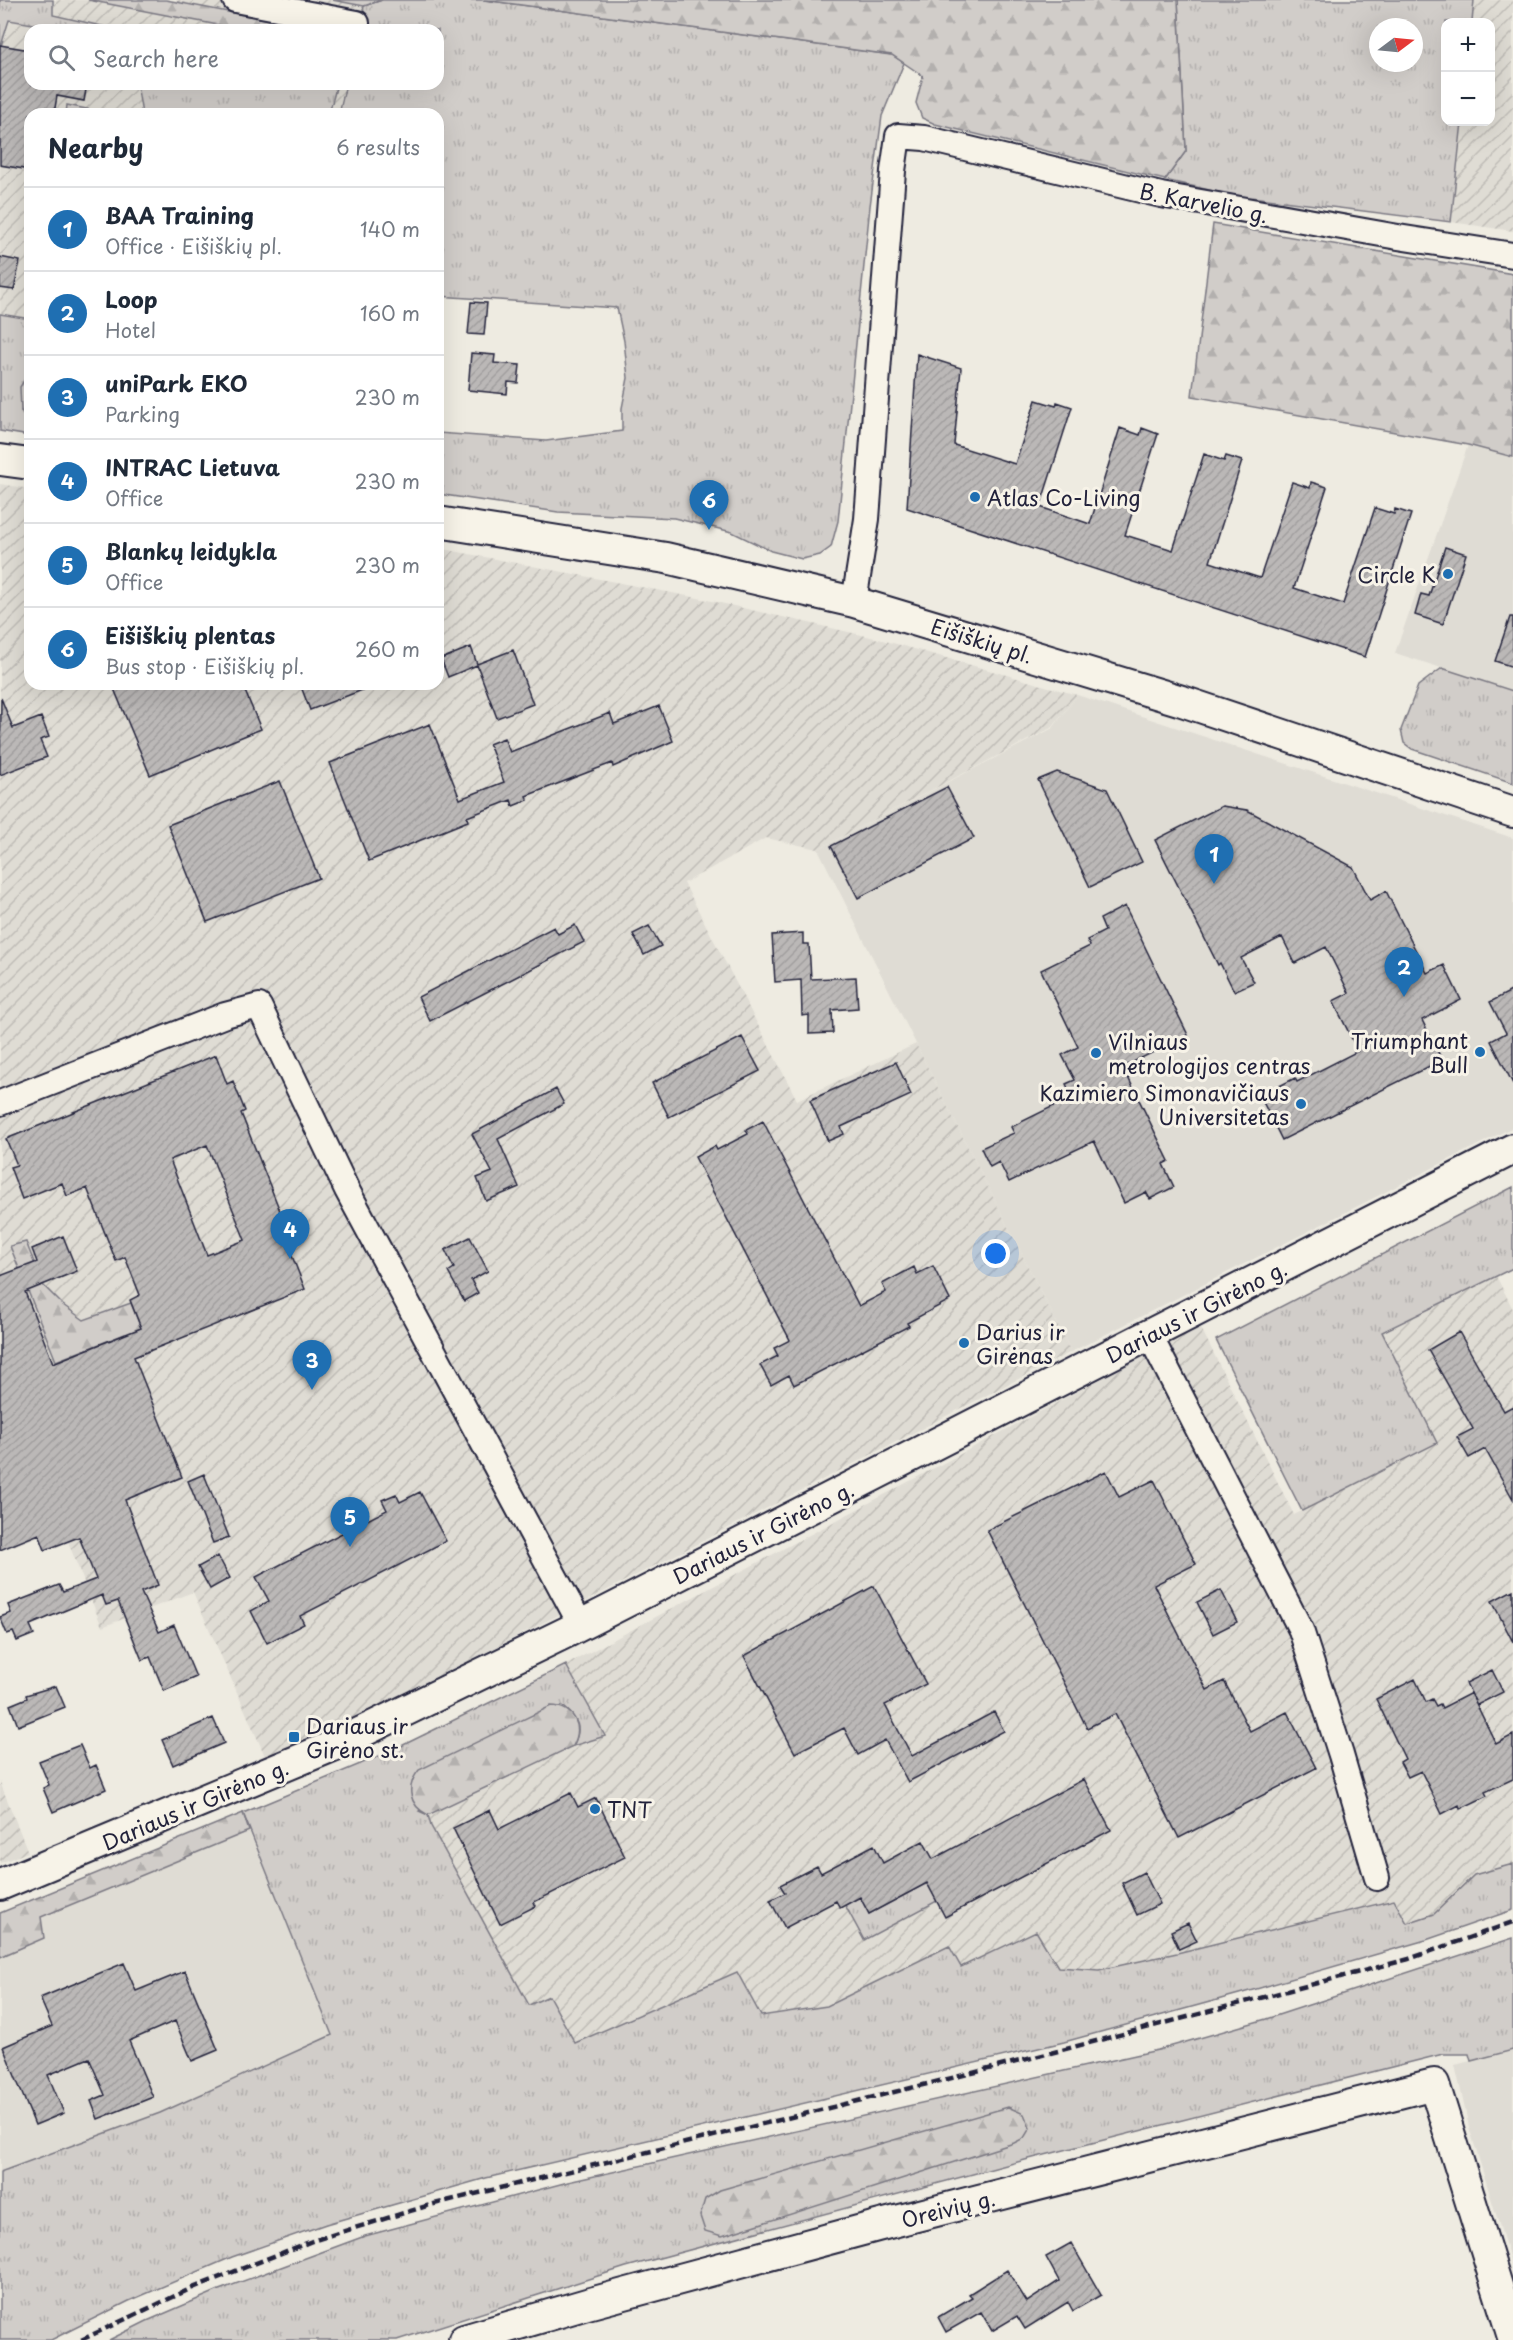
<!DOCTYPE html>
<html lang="en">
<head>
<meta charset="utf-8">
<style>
	body { margin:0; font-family:"Playpen Sans",sans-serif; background:#f2f2f3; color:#1f2937 }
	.controls { position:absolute; right:18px; top:18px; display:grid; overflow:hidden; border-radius:12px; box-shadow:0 6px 24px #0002 }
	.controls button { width:54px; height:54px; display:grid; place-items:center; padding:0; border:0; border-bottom:2px solid #e0e1e3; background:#fff; color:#1f2937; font:30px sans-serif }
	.compass { position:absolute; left:1369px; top:18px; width:54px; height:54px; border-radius:50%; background:#fff; box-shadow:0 6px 24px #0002; rotate:74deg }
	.you { position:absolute; left:996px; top:1254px; width:21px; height:21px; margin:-15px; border:4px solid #fff; border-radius:50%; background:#1a73e8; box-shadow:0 0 0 9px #1a73e833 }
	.badge { display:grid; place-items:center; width:39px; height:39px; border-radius:50%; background:#1f6fb2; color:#fff; font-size:20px; font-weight:700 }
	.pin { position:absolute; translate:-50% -50px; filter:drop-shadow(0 2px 3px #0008) }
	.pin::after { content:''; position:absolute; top:32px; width:21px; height:18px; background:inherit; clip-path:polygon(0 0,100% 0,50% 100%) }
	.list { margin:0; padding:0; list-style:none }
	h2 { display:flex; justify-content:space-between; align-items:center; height:78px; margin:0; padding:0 24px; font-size:26px }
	h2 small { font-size:20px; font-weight:400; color:#747a83 }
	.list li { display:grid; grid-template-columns:39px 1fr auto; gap:18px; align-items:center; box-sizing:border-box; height:84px; padding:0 24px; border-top:2px solid #e0e1e3 }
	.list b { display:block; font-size:22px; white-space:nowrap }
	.list p { margin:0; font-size:20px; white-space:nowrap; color:#747a83 }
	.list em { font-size:20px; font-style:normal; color:#747a83 }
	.icon { flex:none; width:33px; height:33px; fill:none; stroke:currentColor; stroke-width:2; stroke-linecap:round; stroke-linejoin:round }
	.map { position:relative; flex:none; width:1513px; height:2340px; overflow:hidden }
	.search { position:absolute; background:#fff; box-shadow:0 6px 24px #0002; left:24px; top:24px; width:420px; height:66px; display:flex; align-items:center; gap:15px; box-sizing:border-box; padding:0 21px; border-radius:18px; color:#747a83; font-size:22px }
	.panel { position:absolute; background:#fff; box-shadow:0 6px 24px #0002; left:24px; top:108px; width:420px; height:582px; border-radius:18px }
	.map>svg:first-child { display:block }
	.built { fill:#dfdcd4 }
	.industrial { fill:url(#industrial-furrows) }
	.grass { fill:url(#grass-tufts); stroke:#7a7882; stroke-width:1.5; fill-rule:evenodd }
	.forest { fill:url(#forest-firs); stroke:#7a7882; stroke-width:1.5 }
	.building { fill:url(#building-hatch); stroke:#22223b; stroke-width:1.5; fill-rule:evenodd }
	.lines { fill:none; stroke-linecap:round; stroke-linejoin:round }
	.minor-casing { stroke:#22223b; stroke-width:28 }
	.major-casing { stroke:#22223b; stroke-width:34 }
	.minor { stroke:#f7f3e8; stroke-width:24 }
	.major { stroke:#f7f3e8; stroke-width:30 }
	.rail { stroke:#22223b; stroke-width:4.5; stroke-dasharray:9 4.5; stroke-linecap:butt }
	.poi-dot { fill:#1f6fb2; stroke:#f7f3e8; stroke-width:2 }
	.labels { text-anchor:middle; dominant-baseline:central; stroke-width:6; stroke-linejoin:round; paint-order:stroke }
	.street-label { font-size:21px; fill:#22223b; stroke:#f7f3e8 }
	.poi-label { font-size:21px; fill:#22223b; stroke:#f7f3e8; text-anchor:start }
</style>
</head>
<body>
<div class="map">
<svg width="1513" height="2340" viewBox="0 0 1513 2340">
	<defs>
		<pattern id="industrial-furrows" width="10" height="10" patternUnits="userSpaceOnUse" patternTransform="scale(1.5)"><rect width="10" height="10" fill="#dfdcd4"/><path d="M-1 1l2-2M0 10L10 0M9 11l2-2" fill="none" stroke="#bfbcb7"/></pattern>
		<pattern id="grass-tufts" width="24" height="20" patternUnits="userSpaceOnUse" patternTransform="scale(1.5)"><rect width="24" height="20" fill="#d1cdc9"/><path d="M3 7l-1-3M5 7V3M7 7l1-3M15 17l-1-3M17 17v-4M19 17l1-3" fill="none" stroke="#b3b0ae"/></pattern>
		<pattern id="forest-firs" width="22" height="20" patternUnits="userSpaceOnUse" patternTransform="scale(1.5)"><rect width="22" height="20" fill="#d1cdc9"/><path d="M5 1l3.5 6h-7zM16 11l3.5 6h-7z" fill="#b3b0ae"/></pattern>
		<pattern id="building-hatch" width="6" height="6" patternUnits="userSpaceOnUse" patternTransform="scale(1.5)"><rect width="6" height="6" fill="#bbb8b7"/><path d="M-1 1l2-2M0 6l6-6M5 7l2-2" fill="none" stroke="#a09e9e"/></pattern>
	</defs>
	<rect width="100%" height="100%" fill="#eeebe1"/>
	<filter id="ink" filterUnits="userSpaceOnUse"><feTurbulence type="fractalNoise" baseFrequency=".0167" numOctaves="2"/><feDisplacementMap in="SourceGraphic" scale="12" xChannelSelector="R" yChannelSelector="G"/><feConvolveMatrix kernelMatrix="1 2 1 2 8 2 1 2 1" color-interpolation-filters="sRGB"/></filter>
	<g filter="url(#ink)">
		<path class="built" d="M 1468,445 L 1513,457 L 1513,691 L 1395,653 Z
			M 1077,695 L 1513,838 L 1513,1127 L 1071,1352 L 818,849 L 1053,728 Z
			M 249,1831 L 332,2035 L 160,2113 L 0,2172 L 0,1957 L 44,1938 L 41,1917 Z
			M 1513,2050 L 1513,2269 L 1469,2127 L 1455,2065 Z"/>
		<path class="industrial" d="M 0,0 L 332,0 L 364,6 L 358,30 L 30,30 L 30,84 L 346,84 L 339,114 L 30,114 L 30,319 L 0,314 Z
			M 1474,0 L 1513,0 L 1513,231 L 1451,222 L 1462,122 L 1490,122 L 1490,22 L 1472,22 Z
			M 0,484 L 30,489 L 30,684 L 438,684 L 438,548 L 703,599 L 875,638 L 1077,695 L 1053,727 L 818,849 L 766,838 L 684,883 L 797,1100 L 916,1044 L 1071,1352 L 391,1701 L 265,1756 L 193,1592 L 102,1627 L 62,1527 L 0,1551 Z
			M 1496,1276 L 1513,1309 L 1513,1864 L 1474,1876 L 1434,1914 L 1406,1923 L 1177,1953 L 1099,1970 L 1058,1967 L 1035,1931 L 961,1967 L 949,1946 L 827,2006 L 761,2016 L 737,1972 L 575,2043 L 549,1996 L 529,2005 L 431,1826 L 428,1815 L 573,1746 L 605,1736 L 566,1665 L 1200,1326 L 1294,1515 L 1436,1443 L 1382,1332 Z
			M 0,1782 L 28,1852 L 0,1863 Z"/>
		<path class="grass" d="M 0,0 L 53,0 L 53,15 L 119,30 L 69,30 L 9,20 L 0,49 Z
			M 382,0 L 484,0 L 892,55 L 904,63 L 882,116 L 870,206 L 838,521 L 831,547 L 820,555 L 802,559 L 771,551 L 732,532 L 674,518 L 558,512 L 438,494 L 438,433 L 546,441 L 622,431 L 622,408 L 628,378 L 624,341 L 617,308 L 438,296 L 438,114 L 339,114 L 346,84 L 438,84 L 438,30 L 358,30 L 364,6 Z
			M 1178,0 L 1474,0 L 1472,22 L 1446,22 L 1446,122 L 1462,122 L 1451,222 L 1227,194 L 1165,180 L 1186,151 ZM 1378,27 L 1414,27 L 1414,63 L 1378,63 Z
			M 137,84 L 337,84 L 329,114 L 142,114 Z
			M 67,105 L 111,114 L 66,114 Z
			M 0,314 L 30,319 L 30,374 L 21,411 L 30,416 L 30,436 L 0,431 Z
			M 1442,668 L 1513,691 L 1513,783 L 1412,749 L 1404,743 L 1401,730 L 1418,686 Z
			M 1513,1187 L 1513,1268 L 1382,1332 L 1437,1443 L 1302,1511 L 1216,1340 Z
			M 566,1665 L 605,1736 L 573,1746 C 583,1728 578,1719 563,1706 L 419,1811 L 428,1815 L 431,1826 L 529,2005 L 549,1996 L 575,2043 L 737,1972 L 761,2016 L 827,2006 L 949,1946 L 961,1967 L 1036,1931 L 1058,1967 L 1099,1970 L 1177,1953 L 1394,1900 L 1407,1923 L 1434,1914 L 1474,1875 L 1513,1864 L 1513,1910 L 1426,1940 L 1239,1994 L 1064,2042 L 486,2178 L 326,2224 L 232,2257 L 129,2301 L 51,2340 L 0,2340 L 0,2172 L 160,2113 L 332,2035 L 243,1813 L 389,1752 Z
			M 927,1883 L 937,1901 L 864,1940 L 845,1905 L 860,1897 L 869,1914 Z
			M 1513,1938 L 1513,2050 L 1471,2061 L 1469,2054 L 1443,2054 L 1025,2160 L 626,2267 L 397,2340 L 109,2340 L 147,2321 L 219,2290 L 365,2236 L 568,2182 L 1158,2050 L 1266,2019 Z"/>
		<path class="forest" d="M 88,0 L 166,0 L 322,30 L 244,30 Z
			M 332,0 L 382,0 L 364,6 Z
			M 484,0 L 1178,0 L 1186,151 L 1165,180 L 935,124 L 922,118 L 916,103 L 923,76 L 892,55 Z
			M 1213,224 L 1513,274 L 1513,457 L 1468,445 L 1192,396 Z
			M 28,374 L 30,374 L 30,416 L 21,411 L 20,387 Z
			M 26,1242 L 43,1285 L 63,1305 L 84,1320 L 131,1303 L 150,1351 L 132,1350 L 125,1334 L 56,1361 L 10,1246 Z
			M 551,1706 C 574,1707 584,1726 573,1746 L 428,1815 C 408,1805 406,1786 419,1770 Z
			M 243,1813 L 249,1831 L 41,1917 L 44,1938 L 0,1957 L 0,1913 Z
			M 1008,2107 L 1024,2114 L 1030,2128 L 1024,2138 L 1014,2143 L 722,2236 L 705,2231 L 700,2216 L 705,2199 L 720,2190 Z"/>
		<path class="building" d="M 0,45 L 30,50 L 30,84 L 87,84 L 84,101 L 57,96 L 54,114 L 30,114 L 30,170 L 0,165 Z
			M 0,257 L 20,261 L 14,290 L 0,288 Z
			M 471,302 L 487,303 L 484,335 L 468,334 Z
			M 471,353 L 495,355 L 494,363 L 520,365 L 518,383 L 508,382 L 507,394 L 468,390 Z
			M 917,354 L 961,368 L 954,445 L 1015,464 L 1036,400 L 1056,406 L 1057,402 L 1072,407 L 1040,507 L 1090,524 L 1120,428 L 1140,435 L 1142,428 L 1158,434 L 1125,535 L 1173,550 L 1204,454 L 1224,461 L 1226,456 L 1242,461 L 1210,562 L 1260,578 L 1292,482 L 1310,488 L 1311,482 L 1327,487 L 1294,588 L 1343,604 L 1375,508 L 1394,514 L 1395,509 L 1411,514 L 1365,657 L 907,508 Z
			M 1445,547 L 1466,554 L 1443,624 L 1415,615 L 1421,594 L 1429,596 Z
			M 1510,617 L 1513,617 L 1513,667 L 1495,661 Z
			M 471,647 L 477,664 L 513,650 L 533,704 L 497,718 L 477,665 L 448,677 L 441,659 Z
			M 112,684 L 242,684 L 261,729 L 150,775 Z
			M 300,684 L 373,684 L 373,686 L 310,710 Z
			M 1,698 L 13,728 L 41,717 L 49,737 L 40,740 L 47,757 L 0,775 Z
			M 659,706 L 673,741 L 613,767 L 612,763 L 526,796 L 528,800 L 513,806 L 511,800 L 467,817 L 468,821 L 369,861 L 330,763 L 430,724 L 460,799 L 504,782 L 489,744 L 504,738 L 510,752 L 610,713 L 614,724 Z
			M 1057,772 L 1107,789 L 1142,862 L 1090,887 L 1038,780 Z
			M 280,781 L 319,878 L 207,922 L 168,825 Z
			M 947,787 L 974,838 L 858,898 L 831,846 Z
			M 1222,806 L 1247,810 L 1353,867 L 1370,900 L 1386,891 L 1427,973 L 1444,965 L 1461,1000 L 1422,1020 L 1442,1060 L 1282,1140 L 1260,1096 L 1295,1078 L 1297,1082 L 1358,1051 L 1333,1001 L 1349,993 L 1326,947 L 1295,963 L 1282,937 L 1241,958 L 1254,982 L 1234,991 L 1220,963 L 1218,965 L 1155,840 Z
			M 1125,906 L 1188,1035 L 1123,1067 L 1169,1161 L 1163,1164 L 1174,1187 L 1150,1199 L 1146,1192 L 1124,1203 L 1094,1141 L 1009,1182 L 999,1162 L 990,1167 L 981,1148 L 1014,1133 L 1011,1127 L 1072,1097 L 1066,1084 L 1075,1080 L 1062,1055 L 1078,1047 L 1041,970 L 1090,946 L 1087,940 L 1105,931 L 1100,919 Z
			M 575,925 L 584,942 L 430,1021 L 418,997 L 554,927 L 558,934 Z
			M 649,926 L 661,946 L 644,955 L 633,934 Z
			M 803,933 L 803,944 L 809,944 L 811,979 L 856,977 L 858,1008 L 832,1010 L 833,1033 L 809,1034 L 809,1015 L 802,1016 L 801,980 L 775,982 L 772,935 Z
			M 1513,990 L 1513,1084 L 1491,1041 L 1506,1033 L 1490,1002 Z
			M 742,1037 L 760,1071 L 669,1117 L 652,1083 Z
			M 216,1055 L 227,1084 L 233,1081 L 245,1111 L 241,1113 L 290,1236 L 285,1238 L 305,1289 L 134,1357 L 182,1477 L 125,1500 L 158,1585 L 141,1592 L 159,1632 L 174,1625 L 196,1677 L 164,1691 L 150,1657 L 142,1660 L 118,1601 L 106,1605 L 102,1595 L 30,1625 L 34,1634 L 17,1641 L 13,1632 L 7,1634 L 0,1617 L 11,1613 L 8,1605 L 59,1585 L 63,1592 L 96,1579 L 79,1537 L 45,1550 L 39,1534 L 0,1550 L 0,1276 L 37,1262 L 32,1249 L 63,1236 L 77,1271 L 25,1292 L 53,1363 L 141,1328 L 130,1300 L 140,1295 L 125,1257 L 116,1261 L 87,1188 L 67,1196 L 62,1183 L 22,1199 L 10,1167 L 17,1165 L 6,1139 ZM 207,1145 L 245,1240 L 207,1255 L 170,1160 Z
			M 896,1062 L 911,1095 L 841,1127 L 844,1134 L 828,1141 L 810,1100 Z
			M 556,1089 L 564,1104 L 498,1139 L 519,1187 L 486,1201 L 477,1178 L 492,1172 L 472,1134 Z
			M 763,1121 L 859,1306 L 886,1292 L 882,1284 L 914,1267 L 917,1274 L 933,1266 L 950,1300 L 907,1323 L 909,1326 L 794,1385 L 789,1375 L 771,1385 L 760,1365 L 778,1356 L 774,1348 L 790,1340 L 695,1157 L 715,1146 L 717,1150 L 748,1134 L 746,1130 Z
			M 470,1237 L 488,1271 L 471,1280 L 478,1293 L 464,1301 L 448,1272 L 454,1268 L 445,1250 Z
			M 1459,1332 L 1504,1411 L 1513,1406 L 1513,1499 L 1485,1449 L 1469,1458 L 1457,1437 L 1473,1429 L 1428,1350 Z
			M 1106,1471 L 1119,1497 L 1154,1480 L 1196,1564 L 1154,1585 L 1207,1690 L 1224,1681 L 1250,1731 L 1287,1712 L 1316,1768 L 1179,1838 L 1115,1714 L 1087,1728 L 987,1530 Z
			M 204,1474 L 229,1537 L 213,1543 L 188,1481 Z
			M 420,1492 L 446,1541 L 300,1616 L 304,1624 L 267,1643 L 251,1611 L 269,1601 L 256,1577 L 387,1510 L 382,1500 L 396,1494 L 400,1502 Z
			M 218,1556 L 230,1578 L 210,1589 L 198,1567 Z
			M 874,1586 L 926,1684 L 885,1705 L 912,1756 L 994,1712 L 1004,1731 L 908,1782 L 885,1740 L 858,1755 L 844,1728 L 795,1753 L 744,1656 Z
			M 1221,1590 L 1237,1622 L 1213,1634 L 1197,1602 Z
			M 1513,1590 L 1513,1642 L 1492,1601 Z
			M 1492,1670 L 1503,1692 L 1477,1705 L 1466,1683 Z
			M 1415,1679 L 1426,1702 L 1432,1699 L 1436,1706 L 1440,1704 L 1442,1708 L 1471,1693 L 1496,1744 L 1513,1735 L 1513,1779 L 1485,1792 L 1487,1796 L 1460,1809 L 1459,1805 L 1442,1814 L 1421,1771 L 1408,1777 L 1400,1762 L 1405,1759 L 1376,1699 Z
			M 56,1686 L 65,1707 L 18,1726 L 10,1705 L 27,1698 L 26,1695 Z
			M 213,1718 L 224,1743 L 173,1765 L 162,1740 Z
			M 80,1745 L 90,1768 L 96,1765 L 106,1789 L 53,1812 L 43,1788 L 49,1785 L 39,1761 Z
			M 1084,1779 L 1111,1830 L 945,1917 L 927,1883 L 869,1914 L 860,1897 L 840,1908 L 836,1901 L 785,1928 L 770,1900 L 785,1893 L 780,1885 L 817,1866 L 821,1873 L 874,1845 L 883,1863 L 923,1841 L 933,1859 Z
			M 571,1793 L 578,1807 L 596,1798 L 625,1857 L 534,1902 L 536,1906 L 500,1924 L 453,1828 L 490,1810 L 499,1829 Z
			M 1144,1872 L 1160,1904 L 1137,1915 L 1122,1883 Z
			M 1188,1923 L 1197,1941 L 1179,1949 L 1171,1931 Z
			M 124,1963 L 136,1991 L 185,1971 L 218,2050 L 192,2061 L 175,2021 L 129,2041 L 153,2097 L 98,2119 L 91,2101 L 105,2095 L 89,2058 L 48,2075 L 64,2113 L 35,2125 L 3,2047 L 52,2026 L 40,1998 Z
			M 1071,2243 L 1101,2295 L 1073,2311 L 1068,2302 L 1025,2329 L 1017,2316 L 992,2331 L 981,2312 L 946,2332 L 938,2317 L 972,2297 L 969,2294 L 1007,2270 L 1027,2302 L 1059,2281 L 1046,2257 Z"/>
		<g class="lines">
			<g class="minor-casing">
				<path id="minor" d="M 235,0 L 357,23
					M 854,602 L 867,519 L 893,171 L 898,136 L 924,138 L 1161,195 L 1398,237 L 1513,255
					M 0,1103 L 225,1015 L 259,1006 L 347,1190 L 581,1625
					M 1149,1334 L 1301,1630 L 1341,1755 L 1377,1878"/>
			</g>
			<g class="major-casing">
				<path id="major" d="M 0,460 L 30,464
					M 438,522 L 666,558 L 854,602 L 1182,701 L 1513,812
					M 0,1885 L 335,1745 L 567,1632 L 1513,1149
					M 464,2340 L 587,2304 L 877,2226 L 1434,2084 L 1513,2337"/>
			</g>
			<use href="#minor" class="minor"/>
			<use href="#major" class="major"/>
			<path class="rail" d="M 81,2340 L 190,2289 L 312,2241 L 430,2205 L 997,2067 L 1409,1959 L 1513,1922"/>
		</g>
	</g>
	<g class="poi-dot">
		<circle cx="975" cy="497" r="6"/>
		<circle cx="1448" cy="574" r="6"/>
		<circle cx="1480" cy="1052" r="6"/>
		<circle cx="1096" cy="1053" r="6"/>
		<circle cx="1301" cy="1104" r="6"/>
		<circle cx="964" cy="1343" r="6"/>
		<rect x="288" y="1731" width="12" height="12" rx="3"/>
		<circle cx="595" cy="1809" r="6"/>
	</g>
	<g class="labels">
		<g class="street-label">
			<text transform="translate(1204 202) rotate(11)">B. Karvelio g.</text>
			<text transform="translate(982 640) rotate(17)">Eišiškių pl.</text>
			<text transform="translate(1196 1311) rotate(-27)">Dariaus ir Girėno g.</text>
			<text transform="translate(763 1532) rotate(-27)">Dariaus ir Girėno g.</text>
			<text transform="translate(195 1804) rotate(-23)">Dariaus ir Girėno g.</text>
			<text transform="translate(948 2208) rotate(-14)">Oreivių g.</text>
		</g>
		<g class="poi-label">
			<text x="987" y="497">Atlas Co-Living</text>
			<text x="1436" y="574" text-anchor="end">Circle K</text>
			<text x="1468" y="1040" text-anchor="end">Triumphant<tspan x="1468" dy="24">Bull</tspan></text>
			<text x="1108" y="1041">Vilniaus<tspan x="1108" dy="24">metrologijos centras</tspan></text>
			<text x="1289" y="1092" text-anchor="end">Kazimiero Simonavičiaus<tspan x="1289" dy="24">Universitetas</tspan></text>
			<text x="976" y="1331">Darius ir<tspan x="976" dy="24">Girėnas</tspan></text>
			<text x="306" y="1725">Dariaus ir<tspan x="306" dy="24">Girėno st.</tspan></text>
			<text x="607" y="1809">TNT</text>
		</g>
	</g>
</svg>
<div class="controls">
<button>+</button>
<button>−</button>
</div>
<svg class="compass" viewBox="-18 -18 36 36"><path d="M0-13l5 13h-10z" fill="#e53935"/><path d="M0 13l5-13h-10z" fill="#747a83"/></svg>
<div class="you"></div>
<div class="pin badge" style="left:1214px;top:884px">1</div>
<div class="pin badge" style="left:1404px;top:997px">2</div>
<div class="pin badge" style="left:312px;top:1390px">3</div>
<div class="pin badge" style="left:290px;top:1259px">4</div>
<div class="pin badge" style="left:350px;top:1547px">5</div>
<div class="pin badge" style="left:709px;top:530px">6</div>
<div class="search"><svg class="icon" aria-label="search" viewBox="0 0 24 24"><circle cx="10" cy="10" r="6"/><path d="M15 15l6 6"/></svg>Search here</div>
<section class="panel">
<h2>Nearby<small>6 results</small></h2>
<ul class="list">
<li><span class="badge">1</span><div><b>BAA Training</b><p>Office · Eišiškių pl.</p></div><em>140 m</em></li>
<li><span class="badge">2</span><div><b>Loop</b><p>Hotel</p></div><em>160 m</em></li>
<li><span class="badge">3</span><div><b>uniPark EKO</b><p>Parking</p></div><em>230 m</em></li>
<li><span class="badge">4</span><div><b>INTRAC Lietuva</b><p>Office</p></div><em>230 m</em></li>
<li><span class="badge">5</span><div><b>Blankų leidykla</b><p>Office</p></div><em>230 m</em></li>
<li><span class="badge">6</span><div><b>Eišiškių plentas</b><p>Bus stop · Eišiškių pl.</p></div><em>260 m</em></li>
</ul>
</section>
</div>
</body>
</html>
